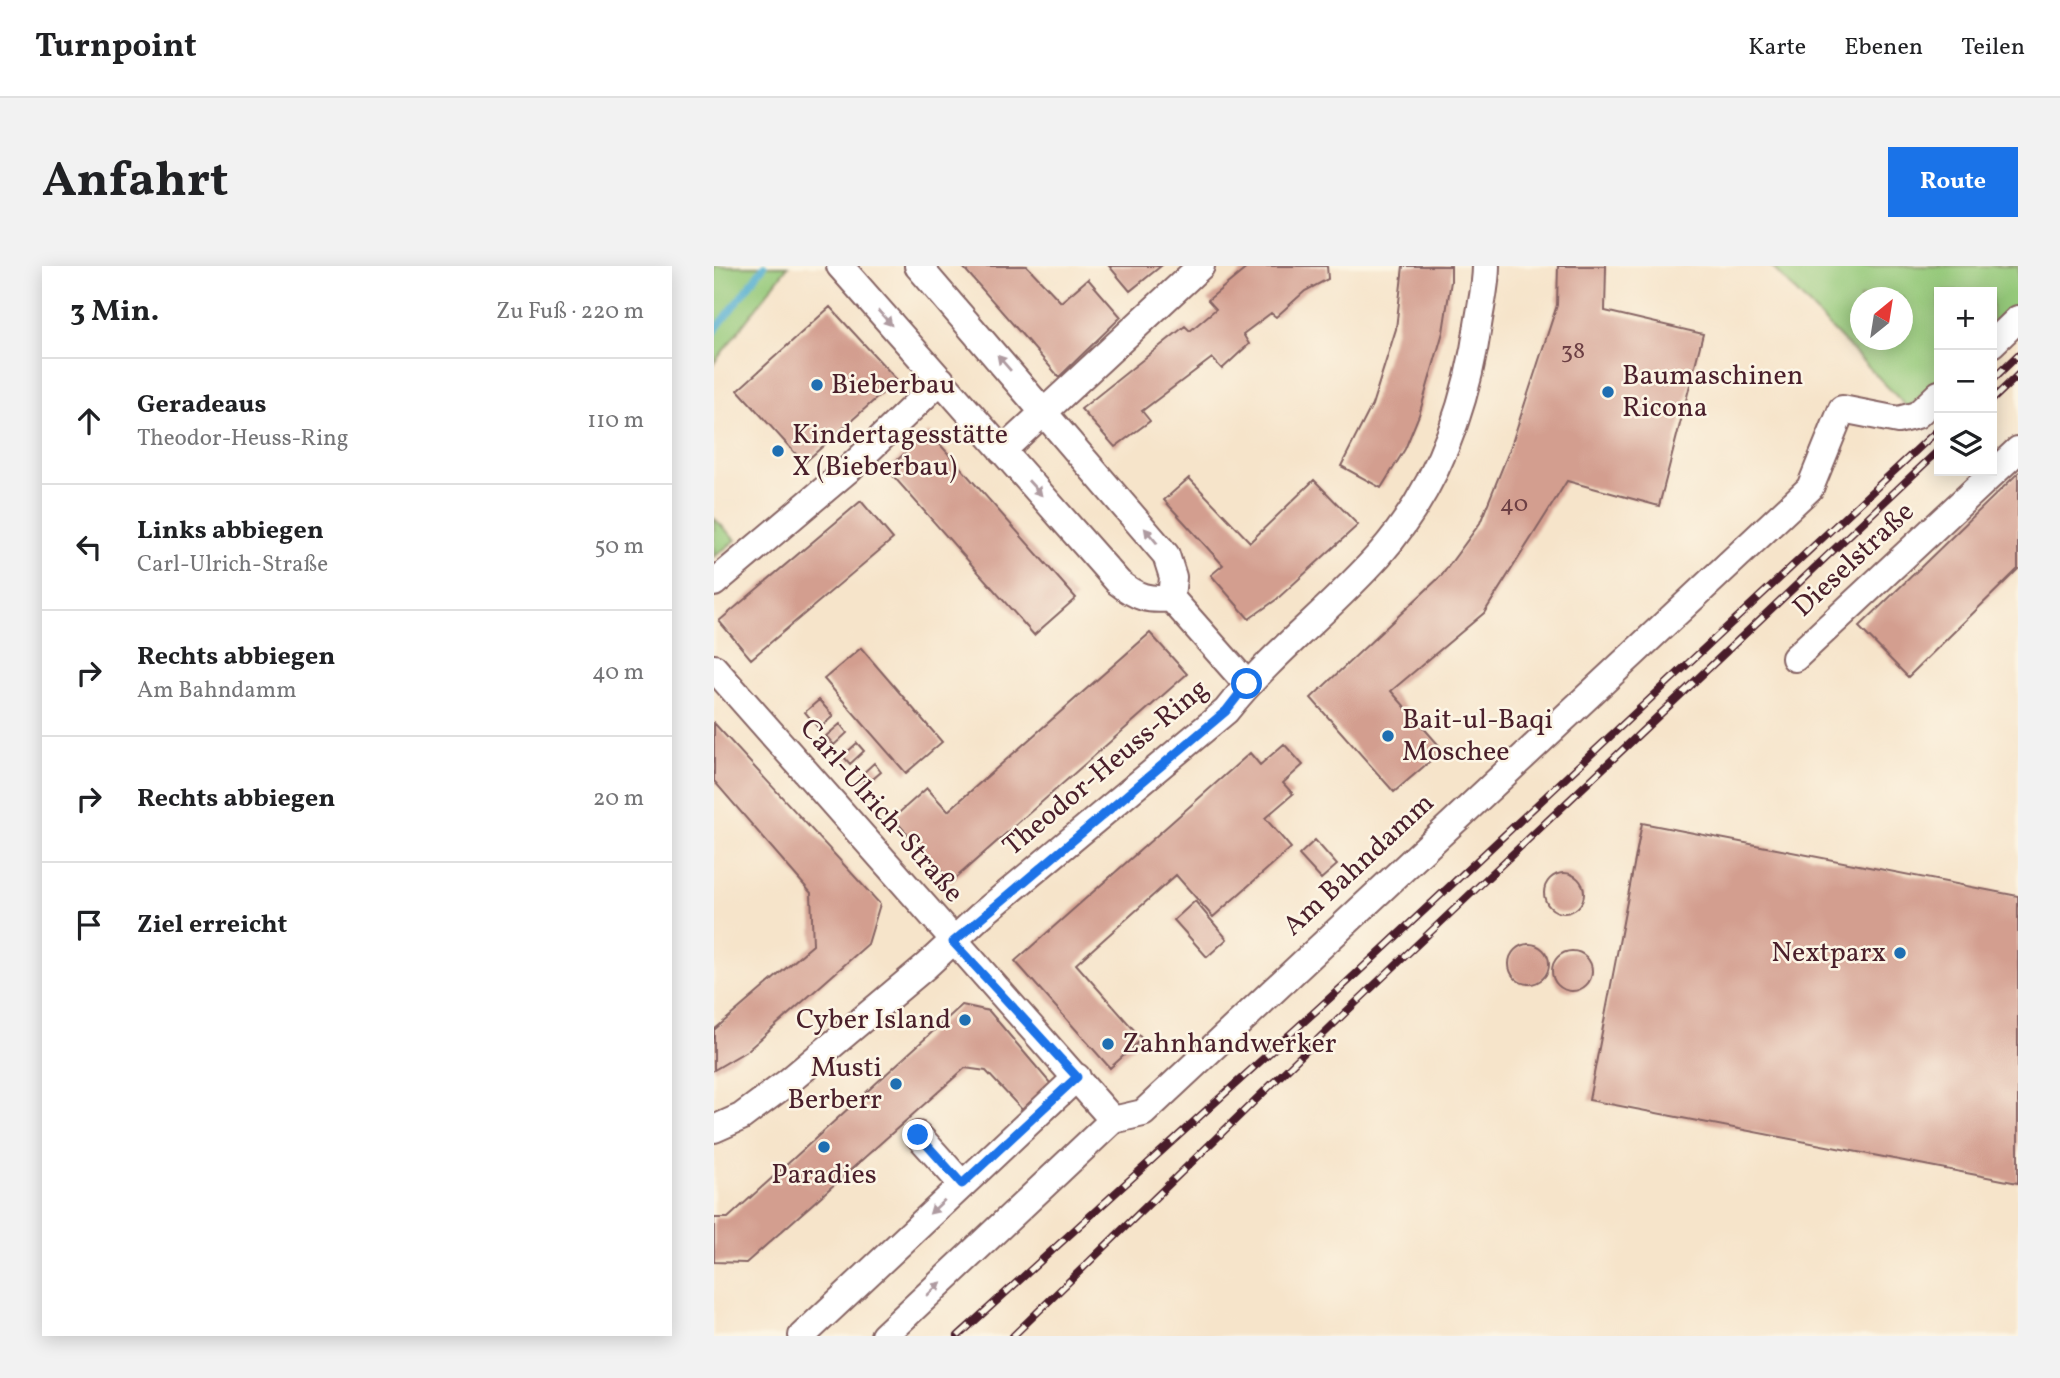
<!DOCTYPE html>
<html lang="de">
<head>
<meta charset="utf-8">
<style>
	body { margin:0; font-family:Vollkorn,serif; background:#f2f2f2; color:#202124 }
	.controls { position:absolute; right:21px; top:21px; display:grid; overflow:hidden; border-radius:0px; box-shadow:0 4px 18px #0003 }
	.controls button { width:63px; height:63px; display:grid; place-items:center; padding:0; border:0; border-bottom:2px solid #e0e0e0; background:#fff; color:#202124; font:35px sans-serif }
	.compass { position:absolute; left:1136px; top:21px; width:63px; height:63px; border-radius:50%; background:#fff; box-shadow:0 4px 18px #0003; rotate:30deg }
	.stop { position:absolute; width:21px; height:21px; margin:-16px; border:5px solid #1a73e8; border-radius:50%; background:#fff }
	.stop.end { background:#1a73e8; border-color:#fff; box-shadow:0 2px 7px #0008 }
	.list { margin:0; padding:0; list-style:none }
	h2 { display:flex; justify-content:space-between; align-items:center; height:91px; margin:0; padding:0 28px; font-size:30px }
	h2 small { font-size:23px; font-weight:400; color:#757577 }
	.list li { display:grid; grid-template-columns:46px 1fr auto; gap:21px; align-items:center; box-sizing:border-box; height:126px; padding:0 28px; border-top:2px solid #e0e0e0 }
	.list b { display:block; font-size:26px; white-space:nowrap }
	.list p { margin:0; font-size:23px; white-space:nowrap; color:#757577 }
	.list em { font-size:23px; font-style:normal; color:#757577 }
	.icon { flex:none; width:38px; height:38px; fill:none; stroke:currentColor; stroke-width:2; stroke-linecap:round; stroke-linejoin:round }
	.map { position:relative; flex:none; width:1304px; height:1070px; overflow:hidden; border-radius:0px }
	header { display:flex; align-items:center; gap:42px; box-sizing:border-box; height:98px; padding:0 35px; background:#fff; border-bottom:2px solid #e0e0e0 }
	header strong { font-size:33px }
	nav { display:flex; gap:38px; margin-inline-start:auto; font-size:24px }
	.intro { display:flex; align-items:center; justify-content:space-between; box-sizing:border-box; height:168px; padding:0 42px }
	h1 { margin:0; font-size:49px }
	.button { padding:18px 32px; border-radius:0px; background:#1a73e8; color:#fff; font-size:24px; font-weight:700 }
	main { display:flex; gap:42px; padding:0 42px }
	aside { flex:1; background:#fff; border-radius:0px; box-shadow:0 4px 18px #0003 }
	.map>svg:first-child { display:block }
	.green { fill:#95c97a; stroke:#707452; stroke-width:2; fill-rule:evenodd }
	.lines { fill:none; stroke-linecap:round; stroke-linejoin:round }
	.stream { stroke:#52aed0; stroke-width:7 }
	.building { fill:#d39e8f }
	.minor-casing { stroke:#866463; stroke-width:30 }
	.minor { stroke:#fff; stroke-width:26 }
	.rail-casing { stroke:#4a1f2b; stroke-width:8 }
	.rail { stroke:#fcf5e5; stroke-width:5; stroke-dasharray:16; stroke-linecap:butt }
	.oneway { fill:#ae9aa0 }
	.route { stroke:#1a73e8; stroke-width:9 }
	.poi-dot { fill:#1f6fb2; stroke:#fcf5e5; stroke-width:2.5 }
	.labels { text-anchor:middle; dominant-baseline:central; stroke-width:5; stroke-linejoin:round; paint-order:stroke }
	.number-label { font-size:24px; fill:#6c3f44 }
	.poi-label { font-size:28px; fill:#4a1f2b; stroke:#fcf5e5; text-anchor:start }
	.street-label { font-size:28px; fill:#4a1f2b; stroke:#fcf5e5 }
</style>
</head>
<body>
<header>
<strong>Turnpoint</strong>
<nav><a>Karte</a><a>Ebenen</a><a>Teilen</a></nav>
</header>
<div class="intro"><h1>Anfahrt</h1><a class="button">Route</a></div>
<main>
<aside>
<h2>3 Min.<small>Zu Fuß · 220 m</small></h2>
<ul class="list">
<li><svg class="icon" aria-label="ahead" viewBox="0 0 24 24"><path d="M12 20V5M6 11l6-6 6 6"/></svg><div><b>Geradeaus</b><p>Theodor-Heuss-Ring</p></div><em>110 m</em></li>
<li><svg class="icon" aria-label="left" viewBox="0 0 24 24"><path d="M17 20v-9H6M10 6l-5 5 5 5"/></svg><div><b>Links abbiegen</b><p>Carl-Ulrich-Straße</p></div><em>50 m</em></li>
<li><svg class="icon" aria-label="right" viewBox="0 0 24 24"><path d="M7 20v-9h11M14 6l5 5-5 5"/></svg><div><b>Rechts abbiegen</b><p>Am Bahndamm</p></div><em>40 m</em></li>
<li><svg class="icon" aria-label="right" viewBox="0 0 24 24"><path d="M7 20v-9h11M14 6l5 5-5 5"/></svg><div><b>Rechts abbiegen</b></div><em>20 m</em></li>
<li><svg class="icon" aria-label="arrive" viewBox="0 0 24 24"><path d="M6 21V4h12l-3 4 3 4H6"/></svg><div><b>Ziel erreicht</b></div></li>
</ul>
</aside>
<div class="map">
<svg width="1304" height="1070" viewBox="0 0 1304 1070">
	<rect width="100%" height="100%" fill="#fcf5e5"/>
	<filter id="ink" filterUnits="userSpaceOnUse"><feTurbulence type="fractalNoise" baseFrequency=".0143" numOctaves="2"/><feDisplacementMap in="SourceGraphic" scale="14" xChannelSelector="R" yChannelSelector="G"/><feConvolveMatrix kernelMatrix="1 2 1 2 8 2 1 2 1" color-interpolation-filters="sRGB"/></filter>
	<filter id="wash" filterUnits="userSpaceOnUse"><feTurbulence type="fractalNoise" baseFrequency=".00686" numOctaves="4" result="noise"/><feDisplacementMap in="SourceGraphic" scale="28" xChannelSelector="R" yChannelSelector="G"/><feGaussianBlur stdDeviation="1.57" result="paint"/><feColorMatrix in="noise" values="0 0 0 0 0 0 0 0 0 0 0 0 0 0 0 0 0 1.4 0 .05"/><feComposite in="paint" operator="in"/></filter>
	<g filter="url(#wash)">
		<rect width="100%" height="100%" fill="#f6e4ca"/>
		<path class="green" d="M 0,0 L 74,0 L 0,97 Z
			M 1057,0 L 1304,0 L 1304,39 L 1278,63 L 1278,26 L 1225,26 L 1225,113 L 1194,142 ZM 1146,32 L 1188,32 L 1188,74 L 1146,74 Z
			M 0,252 L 22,274 L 0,291 Z"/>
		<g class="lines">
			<path class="stream" d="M 0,66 L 50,0"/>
		</g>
		<g id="blocks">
			<path class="building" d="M 248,0 L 313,0 L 347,36 L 374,13 L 407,51 L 345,111 Z
				M 395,0 L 447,0 L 416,25 Z
				M 535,0 L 613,0 L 614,13 L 591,25 L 562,51 L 557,47 L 529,68 L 535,78 L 508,103 L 498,92 L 428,145 L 436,155 L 401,181 L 367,143 L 471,60 L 476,65 L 502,43 L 494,34 Z
				M 689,0 L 737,0 L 737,15 L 729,66 L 705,149 L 691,183 L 667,222 L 627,200 L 658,139 L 682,63 Z
				M 844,0 L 892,0 L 891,45 L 989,68 L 945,240 L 853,215 L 770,347 L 677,425 L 729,484 L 680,526 L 597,432 L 728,309 L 766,257 L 796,183 L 843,39 Z
				M 116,41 L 183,114 L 90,197 L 24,124 Z
				M 215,166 L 362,332 L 320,369 L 173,203 Z
				M 1304,207 L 1304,303 L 1194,411 L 1145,361 Z
				M 475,212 L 536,276 L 600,214 L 644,259 L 563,333 L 535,353 L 497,309 L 509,299 L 450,234 Z
				M 147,235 L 179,273 L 37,393 L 5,355 Z
				M 436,367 L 473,408 L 237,616 L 179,552 L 213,522 L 234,545 Z
				M 147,382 L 228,476 L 192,507 L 110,413 Z
				M 105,434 L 119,450 L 105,463 L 91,446 Z
				M 0,457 L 166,638 L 154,678 L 34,784 L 0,804 L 0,764 L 99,679 L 97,627 L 0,515 Z
				M 126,458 L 133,467 L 120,479 L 112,470 Z
				M 143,477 L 150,485 L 136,498 L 129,490 Z
				M 570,478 L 589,499 L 569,517 L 579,528 L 551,552 L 577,582 L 499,651 L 462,609 L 362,698 L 428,773 L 396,802 L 301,695 L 536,487 L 546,499 Z
				M 160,497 L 167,506 L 153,518 L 146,510 Z
				M 928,557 L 1304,630 L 1304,917 L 875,834 Z
				M 601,574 L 623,599 L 607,613 L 585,589 Z
				M830 627a20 20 0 1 1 40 0a20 20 0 1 1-40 0Z
				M 481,635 L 513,673 L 493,691 L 460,654 Z
				M795 698a20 20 0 1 1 40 0a20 20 0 1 1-40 0Z
				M838 705a20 20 0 1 1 40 0a20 20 0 1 1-40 0Z
				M 248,739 L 275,745 L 342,824 L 313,849 L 272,805 L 251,802 L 32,997 L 0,996 L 0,952 L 14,952 Z"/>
		</g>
	</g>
	<g filter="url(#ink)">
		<use href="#blocks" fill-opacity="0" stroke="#866463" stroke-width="2"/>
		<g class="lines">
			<g class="minor-casing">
				<path id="minor" d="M 126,0 L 405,317 C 423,331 434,335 457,332
					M 204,0 L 452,289 L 459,311 L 457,332 L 533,418
					M 1278,78 L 1304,53
					M 288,185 L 487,0
					M 0,317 L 135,203 L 227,114
					M 1081,392 L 1304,184
					M 0,402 L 399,854
					M 0,863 L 27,851 L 74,816 L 212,700 L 266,650 L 512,445 C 557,388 616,344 665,289 C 723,223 753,139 765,53 C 768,35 772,18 772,0
					M 204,869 L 248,918
					M 88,1070 L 363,811
					M 170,1070 L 399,854 L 429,847 L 1096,222 L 1128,143 L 1184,154 L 1203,149 L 1225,128"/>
			</g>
			<use href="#minor" class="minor"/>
			<g class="rail-casing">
				<path id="rail" d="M 1278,114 L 1304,89
					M 1278,134 L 1304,109
					M 244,1070 L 628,721 L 1225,163
					M 299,1070 L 633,745 L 1225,184"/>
			</g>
			<use href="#rail" class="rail"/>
		</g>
		<defs><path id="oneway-solid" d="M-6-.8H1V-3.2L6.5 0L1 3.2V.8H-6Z" transform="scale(1.75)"/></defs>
		<g class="oneway">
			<use href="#oneway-solid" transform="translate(171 52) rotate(48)"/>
			<use href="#oneway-solid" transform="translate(290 97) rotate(-131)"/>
			<use href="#oneway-solid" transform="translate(321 222) rotate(48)"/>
			<use href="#oneway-solid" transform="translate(437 270) rotate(-130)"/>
			<use href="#oneway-solid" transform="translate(223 941) rotate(137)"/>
			<use href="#oneway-solid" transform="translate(220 1023) rotate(-43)"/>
		</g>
	</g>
	<g class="lines" filter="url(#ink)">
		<path class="route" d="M 204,869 L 248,918 L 363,811 L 239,676 L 512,445 L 533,418"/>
	</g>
	<g class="poi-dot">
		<circle cx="103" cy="119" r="7"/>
		<circle cx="894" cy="126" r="7"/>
		<circle cx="64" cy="185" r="7"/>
		<circle cx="674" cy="470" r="7"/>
		<circle cx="1186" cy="687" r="7"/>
		<circle cx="251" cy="754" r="7"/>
		<circle cx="394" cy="778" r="7"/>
		<circle cx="182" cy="818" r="7"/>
		<circle cx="110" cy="881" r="7"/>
	</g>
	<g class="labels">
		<g class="number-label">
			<text x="859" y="86">38</text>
			<text x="800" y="239">40</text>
		</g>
		<g class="poi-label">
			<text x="908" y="110">Baumaschinen<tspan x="908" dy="32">Ricona</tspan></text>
			<text x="117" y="119">Bieberbau</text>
			<text x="78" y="169">Kindertagesstätte<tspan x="78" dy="32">X (Bieberbau)</tspan></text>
			<text x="688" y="454">Bait-ul-Baqi<tspan x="688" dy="32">Moschee</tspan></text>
			<text x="1172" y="687" text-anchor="end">Nextparx</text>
			<text x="237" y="754" text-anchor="end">Cyber Island</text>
			<text x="408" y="778">Zahnhandwerker</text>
			<text x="168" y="802" text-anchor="end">Musti<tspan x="168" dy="32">Berberr</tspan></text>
			<text x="110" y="909" text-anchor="middle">Paradies</text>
		</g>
		<g class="street-label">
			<text transform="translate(1140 294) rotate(-43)">Dieselstraße</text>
			<text transform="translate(392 502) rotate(-40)">Theodor-Heuss-Ring</text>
			<text transform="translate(167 545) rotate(49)">Carl-Ulrich-Straße</text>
			<text transform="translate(645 599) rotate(-43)">Am Bahndamm</text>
		</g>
	</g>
</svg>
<div class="controls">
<button>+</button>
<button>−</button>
<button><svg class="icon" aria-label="layers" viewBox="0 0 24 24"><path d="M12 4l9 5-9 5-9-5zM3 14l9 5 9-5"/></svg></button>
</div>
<svg class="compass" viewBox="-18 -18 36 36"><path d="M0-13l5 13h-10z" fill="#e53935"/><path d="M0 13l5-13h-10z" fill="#757577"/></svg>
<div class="stop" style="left:533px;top:418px"></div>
<div class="stop end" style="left:204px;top:869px"></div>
</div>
</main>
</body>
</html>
